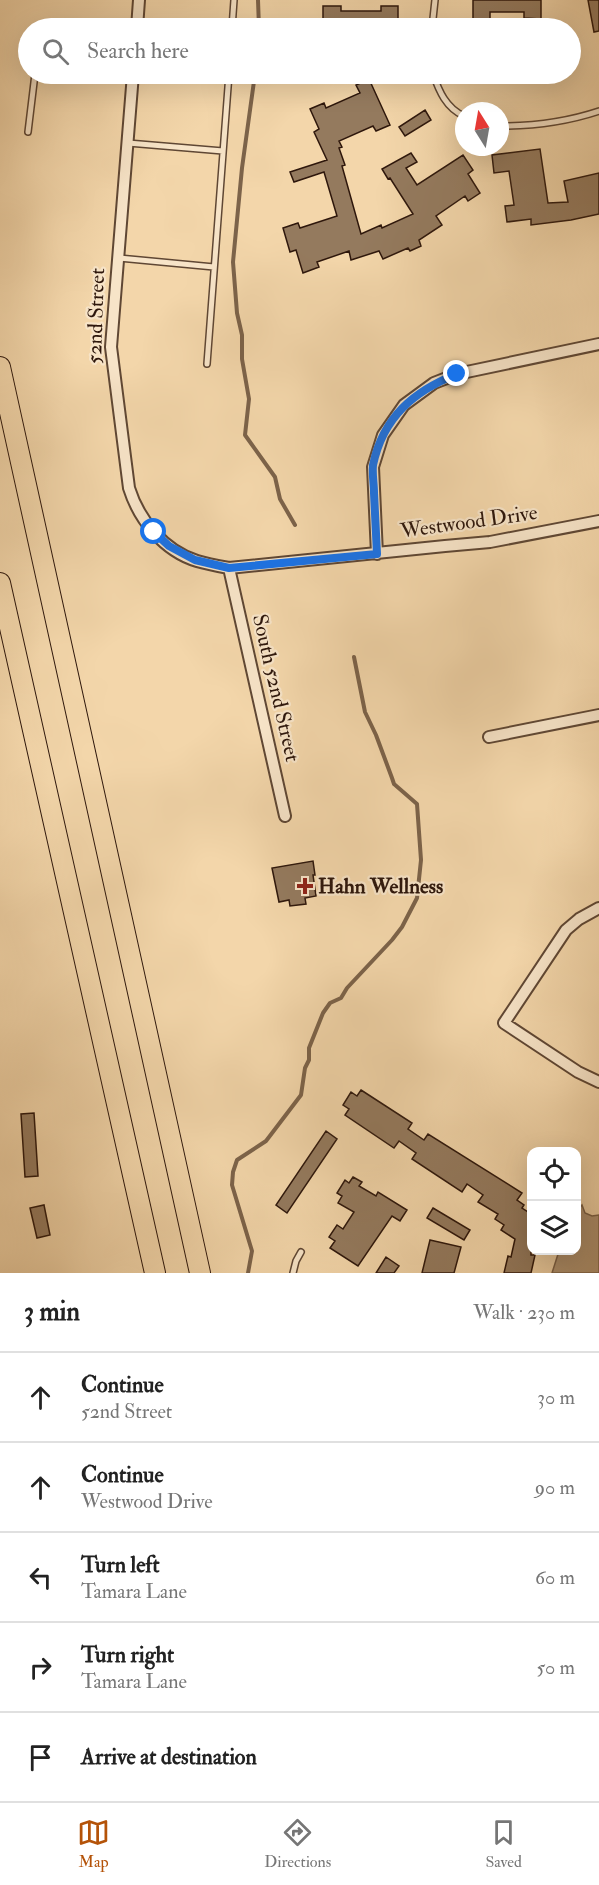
<!DOCTYPE html>
<html lang="en">
<head>
<meta charset="utf-8">
<style>
	body { margin:0; font-family:"IM FELL Double Pica",serif; background:#f2f2f2; color:#222 }
	.controls { position:absolute; right:18px; bottom:18px; display:grid; overflow:hidden; border-radius:12px; box-shadow:0 6px 24px #0002 }
	.controls button { width:54px; height:54px; display:grid; place-items:center; padding:0; border:0; border-bottom:2px solid #e0e0e0; background:#fff; color:#222; font:30px sans-serif }
	.compass { position:absolute; left:455px; top:102px; width:54px; height:54px; border-radius:50%; background:#fff; box-shadow:0 6px 24px #0002; rotate:349deg }
	.stop { position:absolute; width:18px; height:18px; margin:-14px; border:4px solid #1a73e8; border-radius:50%; background:#fff }
	.stop.end { background:#1a73e8; border-color:#fff; box-shadow:0 2px 6px #0008 }
	.list { margin:0; padding:0; list-style:none }
	h2 { display:flex; justify-content:space-between; align-items:center; height:78px; margin:0; padding:0 24px; font-size:26px }
	h2 small { font-size:20px; font-weight:400; color:#767676 }
	.list li { display:grid; grid-template-columns:39px 1fr auto; gap:18px; align-items:center; box-sizing:border-box; height:90px; padding:0 24px; border-top:2px solid #e0e0e0 }
	.list b { display:block; font-size:22px; white-space:nowrap }
	.list p { margin:0; font-size:20px; white-space:nowrap; color:#767676 }
	.list em { font-size:20px; font-style:normal; color:#767676 }
	.icon { flex:none; width:33px; height:33px; fill:none; stroke:currentColor; stroke-width:2; stroke-linecap:round; stroke-linejoin:round }
	.map { position:relative; flex:none; width:599px; height:1273px; overflow:hidden }
	.search { position:absolute; background:#fff; box-shadow:0 6px 24px #0002; left:18px; right:18px; top:18px; height:66px; display:flex; align-items:center; gap:15px; box-sizing:border-box; padding:0 21px; border-radius:33px; color:#767676; font-size:22px }
	.sheet { height:528px; background:#fff }
	nav { display:flex; justify-content:space-around; align-items:center; box-sizing:border-box; height:84px; border-top:2px solid #e0e0e0; background:#fff; font-size:16px; color:#767676 }
	nav a { display:grid; justify-items:center; gap:3px }
	nav .on { color:#b45309 }
	.map>svg:first-child { display:block }
	.water { fill:#b09574; stroke:#7c634a; stroke-width:1.5 }
	.lines { fill:none; stroke-linecap:round; stroke-linejoin:round }
	.stream { stroke:#7c634a; stroke-width:4 }
	.building { fill:#947a5e; stroke:#2e170c; stroke-width:1.5 }
	.service-casing { stroke:#5f4734; stroke-width:8 }
	.minor-casing { stroke:#5f4734; stroke-width:14 }
	.motorway-casing { stroke:#2e170c; stroke-width:22 }
	.service { stroke:#f7e4c8; stroke-width:5 }
	.minor { stroke:#f7e4c8; stroke-width:10 }
	.motorway { stroke:#f3d6aa; stroke-width:20 }
	.route { stroke:#1a73e8; stroke-width:8 }
	.poi-dot { fill:#8f2418; stroke:#f7e4c8; stroke-width:2 }
	.labels { text-anchor:middle; dominant-baseline:central; stroke-width:4.5; stroke-linejoin:round; paint-order:stroke }
	.street-label { font-size:21px; fill:#2e170c; stroke:#f7e4c8 }
	.poi-label { font-size:21px; font-weight:bold; fill:#2e170c; stroke:#f7e4c8; text-anchor:start }
</style>
</head>
<body>
<div class="map">
<svg width="599" height="1273" viewBox="0 0 599 1273">
	<rect width="100%" height="100%" fill="#f3d6aa"/>
	<filter id="stains"><feTurbulence type="fractalNoise" baseFrequency=".00333" numOctaves="4"/><feColorMatrix values="0 0 0 0 .2 0 0 0 0 .09 0 0 0 0 .02 0 0 0 .5 -.17"/></filter>
	<radialGradient id="worn" r=".72"><stop offset=".6" stop-color="#630" stop-opacity="0"/><stop offset="1" stop-color="#630" stop-opacity=".3"/></radialGradient>
	<path class="water" d="M 582,1205 L 585,1213 L 592,1216 L 599,1215 L 599,1273 L 552,1273 L 559,1251 L 576,1250 L 577,1211 Z"/>
	<g class="lines">
		<path class="stream" d="M 258,0 L 259,28
			M 255,74 L 242,168 L 233,262 L 237,313 L 242,335 L 242,359 L 249,399 L 245,435 L 275,477 L 280,499 L 295,525
			M 248,1273 L 252,1251 L 232,1185 L 233,1172 L 237,1160 L 266,1141 L 301,1095 L 305,1068 L 309,1060 L 309,1048 L 323,1013 L 330,1003 L 341,998 L 347,988 L 392,940 L 402,927 L 417,898 L 421,860 L 417,804 L 394,784 L 392,778 L 376,735 L 365,712 L 354,657"/>
	</g>
	<path class="building" d="M 473,0 L 541,0 L 541,19 L 524,18 L 524,12 L 490,12 L 490,24 L 473,24 Z
		M 588,0 L 599,0 L 599,31 L 594,32 Z
		M 323,6 L 341,6 L 341,11 L 381,11 L 381,6 L 398,6 L 398,28 L 323,28 Z
		M 369,79 L 390,125 L 376,131 L 373,126 L 339,141 L 342,147 L 339,148 L 345,165 L 342,166 L 361,234 L 381,225 L 382,228 L 413,214 L 390,178 L 388,179 L 382,169 L 411,153 L 417,162 L 406,168 L 417,185 L 463,155 L 473,170 L 468,174 L 480,193 L 468,201 L 465,196 L 436,216 L 442,225 L 419,240 L 421,246 L 410,251 L 408,248 L 383,259 L 379,251 L 351,260 L 349,251 L 317,262 L 319,267 L 303,273 L 296,250 L 290,252 L 283,228 L 298,223 L 300,228 L 337,216 L 324,172 L 294,182 L 290,172 L 327,160 L 314,132 L 319,129 L 310,109 L 324,103 L 326,108 L 360,93 L 356,85 Z
		M 425,110 L 431,120 L 405,136 L 399,127 Z
		M 540,149 L 548,203 L 568,202 L 564,181 L 599,173 L 599,214 L 571,220 L 531,225 L 531,219 L 507,222 L 505,206 L 514,205 L 509,171 L 494,173 L 492,155 Z
		M 313,861 L 315,875 L 313,875 L 316,896 L 305,898 L 306,904 L 290,906 L 289,900 L 279,902 L 272,868 Z
		M 361,1090 L 412,1123 L 408,1129 L 424,1140 L 428,1134 L 522,1193 L 517,1200 L 524,1205 L 522,1208 L 531,1214 L 531,1255 L 535,1255 L 531,1273 L 504,1273 L 508,1256 L 511,1257 L 515,1239 L 501,1230 L 504,1225 L 495,1219 L 498,1214 L 478,1202 L 483,1195 L 467,1184 L 462,1192 L 412,1159 L 416,1153 L 399,1141 L 394,1148 L 345,1115 L 349,1109 L 343,1105 L 351,1092 L 357,1096 Z
		M 34,1113 L 38,1176 L 25,1177 L 21,1114 Z
		M 326,1131 L 337,1139 L 287,1213 L 276,1205 Z
		M 353,1177 L 362,1182 L 359,1186 L 376,1196 L 378,1192 L 407,1210 L 400,1221 L 392,1216 L 358,1266 L 330,1248 L 335,1241 L 329,1237 L 337,1225 L 343,1229 L 354,1212 L 338,1203 L 342,1196 L 337,1193 L 345,1180 L 349,1183 Z
		M 44,1205 L 50,1235 L 37,1238 L 30,1208 Z
		M 433,1208 L 470,1230 L 464,1240 L 427,1218 Z
		M 430,1240 L 461,1247 L 454,1273 L 422,1273 Z
		M 386,1257 L 399,1266 L 394,1273 L 376,1273 Z"/>
	<g class="lines">
		<g class="service-casing">
			<path id="service" d="M 232,28 L 234,0
				M 432,28 L 435,0
				M 433,74 C 439,91 446,108 464,116
				M 500,126 C 535,126 566,122 599,111
				M 28,132 L 35,74
				M 128,143 L 223,151
				M 119,258 L 214,267
				M 207,364 L 229,74
				M 293,1273 L 296,1261 L 301,1252"/>
		</g>
		<g class="minor-casing">
			<path id="minor" d="M 137,28 L 139,0
				M 133,74 L 111,347 L 129,488 C 139,520 164,551 197,561 C 207,564 218,566 229,568 L 445,546 L 490,542 L 599,521
				M 377,554 L 373,467 L 383,435 L 404,405 L 434,383 L 457,374 L 599,344
				M 229,568 L 285,816
				M 489,737 L 599,715
				M 599,908 L 579,919 L 566,930 L 504,1023 L 578,1072 L 599,1082"/>
		</g>
		<g class="motorway-casing">
			<path id="motorway" d="M 0,367 L 200,1273
				M 0,583 L 155,1273"/>
		</g>
		<use href="#service" class="service"/>
		<use href="#minor" class="minor"/>
		<use href="#motorway" class="motorway"/>
	</g>
	<g class="lines">
		<path class="route" d="M 154,532 L 169,546 L 195,560 L 229,568 L 377,554 C 376,533 375,513 374,493 C 374,484 372,474 373,465 C 383,417 414,391 457,374"/>
	</g>
	<path class="poi-dot" d="M302 877h6v6h6v6h-6v6h-6v-6h-6v-6h6z"/>
	<g class="labels">
		<g class="street-label">
			<text transform="translate(96 316) rotate(-88)">52nd Street</text>
			<text transform="translate(469 522) rotate(-8)">Westwood Drive</text>
			<text transform="translate(276 688) rotate(77)">South 52nd Street</text>
		</g>
		<g class="poi-label">
			<text x="318" y="886">Hahn Wellness</text>
		</g>
	</g>
	<rect width="100%" height="100%" filter="url(#stains)"/>
	<rect width="100%" height="100%" fill="url(#worn)"/>
</svg>
<div class="controls">
<button><svg class="icon" aria-label="locate" viewBox="0 0 24 24"><circle cx="12" cy="12" r="6"/><path d="M12 2v4M12 18v4M2 12h4M18 12h4"/></svg></button>
<button><svg class="icon" aria-label="layers" viewBox="0 0 24 24"><path d="M12 4l9 5-9 5-9-5zM3 14l9 5 9-5"/></svg></button>
</div>
<svg class="compass" viewBox="-18 -18 36 36"><path d="M0-13l5 13h-10z" fill="#e53935"/><path d="M0 13l5-13h-10z" fill="#767676"/></svg>
<div class="stop" style="left:154px;top:532px"></div>
<div class="stop end" style="left:457px;top:374px"></div>
<div class="search"><svg class="icon" aria-label="search" viewBox="0 0 24 24"><circle cx="10" cy="10" r="6"/><path d="M15 15l6 6"/></svg>Search here</div>
</div>
<section class="sheet">
<h2>3 min<small>Walk · 230 m</small></h2>
<ul class="list">
<li><svg class="icon" aria-label="ahead" viewBox="0 0 24 24"><path d="M12 20V5M6 11l6-6 6 6"/></svg><div><b>Continue</b><p>52nd Street</p></div><em>30 m</em></li>
<li><svg class="icon" aria-label="ahead" viewBox="0 0 24 24"><path d="M12 20V5M6 11l6-6 6 6"/></svg><div><b>Continue</b><p>Westwood Drive</p></div><em>90 m</em></li>
<li><svg class="icon" aria-label="left" viewBox="0 0 24 24"><path d="M17 20v-9H6M10 6l-5 5 5 5"/></svg><div><b>Turn left</b><p>Tamara Lane</p></div><em>60 m</em></li>
<li><svg class="icon" aria-label="right" viewBox="0 0 24 24"><path d="M7 20v-9h11M14 6l5 5-5 5"/></svg><div><b>Turn right</b><p>Tamara Lane</p></div><em>50 m</em></li>
<li><svg class="icon" aria-label="arrive" viewBox="0 0 24 24"><path d="M6 21V4h12l-3 4 3 4H6"/></svg><div><b>Arrive at destination</b></div></li>
</ul>
</section>
<nav>
<a class="on"><svg class="icon" aria-label="map" viewBox="0 0 24 24"><path d="M3 6l6-2 6 2 6-2v14l-6 2-6-2-6 2zM9 4v14M15 6v14"/></svg>Map</a>
<a><svg class="icon" aria-label="directions" viewBox="0 0 24 24"><path d="M12 3l9 9-9 9-9-9zM9 14v-3h6M13 9l2 2-2 2"/></svg>Directions</a>
<a><svg class="icon" aria-label="saved" viewBox="0 0 24 24"><path d="M7 4h10v16l-5-4-5 4z"/></svg>Saved</a>
</nav>
</body>
</html>
